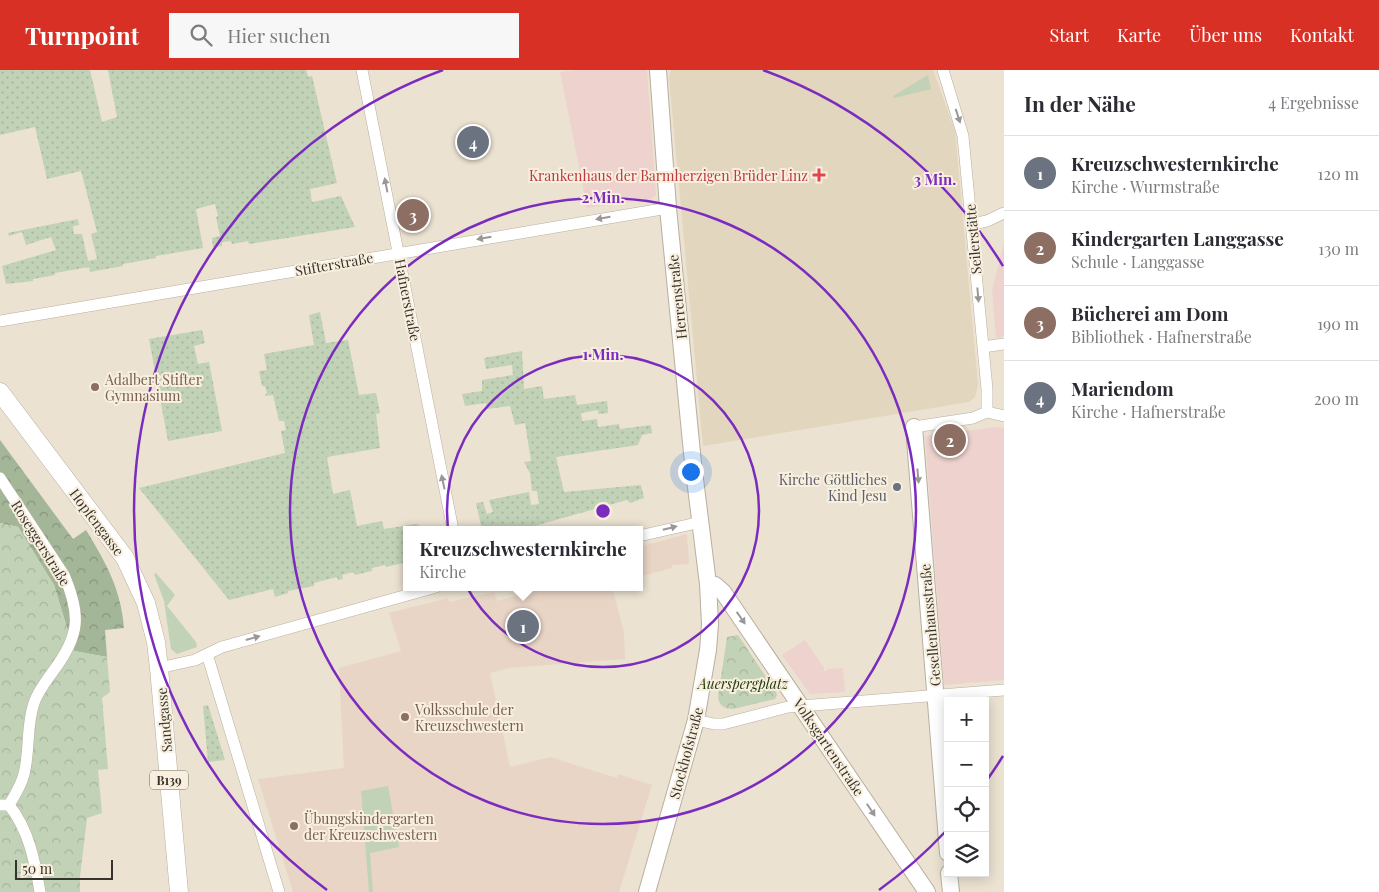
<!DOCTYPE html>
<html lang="de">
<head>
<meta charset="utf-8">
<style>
	body { margin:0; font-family:"Playfair Display",serif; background:#f7f7f7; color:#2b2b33 }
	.controls { position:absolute; right:15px; bottom:15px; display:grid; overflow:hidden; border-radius:0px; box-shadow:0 2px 12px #0003 }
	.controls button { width:45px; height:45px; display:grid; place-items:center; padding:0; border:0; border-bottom:1px solid #e1e1e2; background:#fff; color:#2b2b33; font:25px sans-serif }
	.scale { position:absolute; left:15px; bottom:12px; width:98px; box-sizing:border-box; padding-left:5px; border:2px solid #36322c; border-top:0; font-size:14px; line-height:18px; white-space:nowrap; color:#36322c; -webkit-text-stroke:4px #f8efde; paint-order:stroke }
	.you { position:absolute; left:690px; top:401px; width:18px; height:18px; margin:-12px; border:4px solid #fff; border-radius:50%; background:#1a73e8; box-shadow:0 0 0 8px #1a73e833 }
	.badge { display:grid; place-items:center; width:32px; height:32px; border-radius:50%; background:#d93025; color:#fff; font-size:16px; font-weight:700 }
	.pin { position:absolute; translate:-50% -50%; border:2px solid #fff; box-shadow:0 1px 5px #0006 }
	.popup { position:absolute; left:403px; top:456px; width:240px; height:65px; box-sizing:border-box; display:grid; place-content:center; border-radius:0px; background:#fff; filter:drop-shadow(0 1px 4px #0005); font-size:16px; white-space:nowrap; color:#7c7c81 }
	.popup b { font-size:19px; color:#2b2b33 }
	.popup::after { content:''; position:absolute; left:50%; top:100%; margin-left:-10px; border:10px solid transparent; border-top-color:#fff }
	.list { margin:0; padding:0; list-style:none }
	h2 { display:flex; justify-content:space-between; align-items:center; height:65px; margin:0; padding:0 20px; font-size:21px }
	h2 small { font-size:16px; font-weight:400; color:#7c7c81 }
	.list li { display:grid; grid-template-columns:32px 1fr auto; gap:15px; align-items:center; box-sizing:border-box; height:75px; padding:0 20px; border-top:1px solid #e1e1e2 }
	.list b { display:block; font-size:19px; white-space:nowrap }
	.list p { margin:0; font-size:16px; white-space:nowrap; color:#7c7c81 }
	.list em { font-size:16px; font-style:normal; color:#7c7c81 }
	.icon { flex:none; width:28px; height:28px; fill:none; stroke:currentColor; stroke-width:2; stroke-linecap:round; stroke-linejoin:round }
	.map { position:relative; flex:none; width:1004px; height:822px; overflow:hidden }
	header { display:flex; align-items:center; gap:30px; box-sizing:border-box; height:70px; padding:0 25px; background:#d93025; color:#fff }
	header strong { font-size:24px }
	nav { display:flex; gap:28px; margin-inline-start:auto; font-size:18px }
	.search { width:350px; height:45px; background:#f7f7f7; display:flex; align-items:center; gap:12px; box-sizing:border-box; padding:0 18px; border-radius:0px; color:#7c7c81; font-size:19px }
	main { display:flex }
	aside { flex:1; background:#fff }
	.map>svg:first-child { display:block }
	.commercial { fill:#edd2ce }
	.education { fill:#e9d5c6 }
	.built { fill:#e2d6be }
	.grass { fill:#c1d2b6 }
	.forest { fill:url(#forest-crowns) }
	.park { fill:url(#park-crowns) }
	.garden { fill:url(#garden-dots) }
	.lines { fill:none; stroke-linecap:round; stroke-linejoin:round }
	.street-casing { stroke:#b8af9f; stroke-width:12 }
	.secondary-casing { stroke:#b8af9f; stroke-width:18 }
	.primary-casing { stroke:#b8af9f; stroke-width:19 }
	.street { stroke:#fff; stroke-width:11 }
	.secondary { stroke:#fff; stroke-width:16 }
	.primary { stroke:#fff; stroke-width:18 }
	.oneway { fill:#9a9896 }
	.ring { fill:none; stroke:#7b2cbf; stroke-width:2.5 }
	.health-dot { fill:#e0444e; stroke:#f8efde; stroke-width:2 }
	.education-dot { fill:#8d6e63; stroke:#f8efde; stroke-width:2 }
	.worship-dot { fill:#6b7280; stroke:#f8efde; stroke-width:2 }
	.labels { text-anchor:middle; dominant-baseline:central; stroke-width:4; stroke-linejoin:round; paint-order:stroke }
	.shield { fill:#f8efde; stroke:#706b61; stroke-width:1 }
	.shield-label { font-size:12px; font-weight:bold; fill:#36322c }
	.health-label { font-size:14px; fill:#be3a42; stroke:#f8efde; text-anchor:end }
	.street-label { font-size:14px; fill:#36322c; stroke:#f8efde }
	.education-label { font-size:14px; fill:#785e54; stroke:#f8efde; text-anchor:start }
	.worship-label { font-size:14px; fill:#5b616d; stroke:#f8efde; text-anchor:end }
	.park-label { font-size:14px; font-style:italic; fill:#223a0c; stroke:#f8efde }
	.centre { fill:#7b2cbf; stroke:#f8efde; stroke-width:2.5 }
	.ring-label { font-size:15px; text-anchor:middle; font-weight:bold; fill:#7b2cbf; stroke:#f8efde; stroke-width:4; stroke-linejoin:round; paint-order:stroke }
</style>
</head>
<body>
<header>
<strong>Turnpoint</strong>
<div class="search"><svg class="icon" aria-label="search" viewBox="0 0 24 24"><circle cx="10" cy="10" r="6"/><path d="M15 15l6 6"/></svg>Hier suchen</div>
<nav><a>Start</a><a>Karte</a><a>Über uns</a><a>Kontakt</a></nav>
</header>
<main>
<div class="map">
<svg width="1004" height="822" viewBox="0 0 1004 822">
	<defs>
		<pattern id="forest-crowns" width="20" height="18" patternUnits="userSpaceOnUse" patternTransform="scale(1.25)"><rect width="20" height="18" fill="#a4b698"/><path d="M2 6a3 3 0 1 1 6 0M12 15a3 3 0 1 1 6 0" fill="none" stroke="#86957c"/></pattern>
		<pattern id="park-crowns" width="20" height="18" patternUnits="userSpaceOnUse" patternTransform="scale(1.25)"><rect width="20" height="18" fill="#c1d2b6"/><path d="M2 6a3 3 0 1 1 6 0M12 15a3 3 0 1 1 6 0" fill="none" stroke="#a6b59d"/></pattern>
		<pattern id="garden-dots" width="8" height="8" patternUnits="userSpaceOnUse" patternTransform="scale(1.25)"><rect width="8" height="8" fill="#c1d2b6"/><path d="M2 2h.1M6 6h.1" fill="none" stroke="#a6b59d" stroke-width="1.8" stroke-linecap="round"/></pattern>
	</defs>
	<rect width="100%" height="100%" fill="#ebe2d1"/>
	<path class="commercial" d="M 576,0 L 647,0 L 656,125 L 651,129 L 586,138 L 582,111 L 560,2 Z
		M 1004,173 L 1004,266 L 996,268 L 992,220 Z
		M 998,357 L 1004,358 L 1004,610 L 944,615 L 925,366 Z
		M 805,570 L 824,598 L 824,601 L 827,601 L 827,599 L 843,598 L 845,622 L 810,624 L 782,585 Z"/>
	<path class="education" d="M 687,464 L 689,494 L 672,495 L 672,498 L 639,507 L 639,477 Z
		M 521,517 L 612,517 L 624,562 L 625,589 L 509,598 L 490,603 L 510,697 L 550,687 L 617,708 L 618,704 L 652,715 L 619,822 L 293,822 L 258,709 L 344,698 L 339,598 L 401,581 L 389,543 L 448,528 L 449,532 L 494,522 L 497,531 L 523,524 Z"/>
	<path class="built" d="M 671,0 L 933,0 L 955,61 L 978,315 L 975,327 L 969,332 L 703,376 L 669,8 Z"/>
	<path class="grass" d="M 928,5 L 931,19 L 894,28 L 893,26 Z
		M 156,503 L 175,525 L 167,536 L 196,572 L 197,577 L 177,584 L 171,579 L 164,531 L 154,504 Z
		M 388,716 L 399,777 L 370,783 L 373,822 L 369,822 L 361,721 Z"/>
	<path class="forest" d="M 0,370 L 73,469 L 86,460 C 106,493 121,519 124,558 L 105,560 L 107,587 L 74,581 L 54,515 L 18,457 L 0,453 Z"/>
	<path class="park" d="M 0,453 L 18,457 L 54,515 L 74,581 L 107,587 L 110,622 L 102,628 L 108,699 L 98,700 L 102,743 L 87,748 L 80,807 L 80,822 L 0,822 Z
		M 738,565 L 776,622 L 777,625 L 775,629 L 733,639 C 725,639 719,636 718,627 L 727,567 Z"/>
	<path class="garden" d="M 0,0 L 90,0 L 102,52 L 117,47 L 108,0 L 306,0 L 308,7 L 312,6 L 337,113 L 310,119 L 312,132 L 341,126 L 355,157 L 249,174 L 248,171 L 232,174 L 231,171 L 222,172 L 222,176 L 213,177 L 212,168 L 220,166 L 216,147 L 218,146 L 215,134 L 196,139 L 203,178 L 156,186 L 156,188 L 123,194 L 123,196 L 90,202 L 89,197 L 55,203 L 55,205 L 33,209 L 33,211 L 6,214 L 2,196 L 56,180 L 51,167 L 26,175 L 22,162 L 9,166 L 8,163 L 78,149 L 79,155 L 73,156 L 74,164 L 82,164 L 88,191 L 97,189 L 91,164 L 97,162 L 81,101 L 47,109 L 35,57 L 0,65 Z
		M 320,242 L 326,273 L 348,270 L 359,325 L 376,323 L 380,343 L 376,344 L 380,378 L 327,387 L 333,424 L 350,420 L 357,456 L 382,451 L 384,459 L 416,454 L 421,456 L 422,460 L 407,460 L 407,492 L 386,497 L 385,495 L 372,498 L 372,501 L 355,505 L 353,502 L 342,505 L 343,509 L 338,510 L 337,507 L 314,513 L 314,516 L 288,521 L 288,523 L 275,527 L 273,519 L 229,530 L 139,418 L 285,383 L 281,361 L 286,360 L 284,351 L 279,351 L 273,325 L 265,326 L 265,324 L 267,323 L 265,316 L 262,316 L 259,301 L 267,300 L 264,284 L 314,275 L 309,245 Z
		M 202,260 L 205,273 L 194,276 L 198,294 L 209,292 L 222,361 L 168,371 L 149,269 Z
		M 522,281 L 524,319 L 542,316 L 544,329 L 575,325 L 577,335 L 607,331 L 608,343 L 598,344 L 598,340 L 581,343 L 582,351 L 597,349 L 598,357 L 619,354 L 620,359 L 651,355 L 652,363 L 642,365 L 638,375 L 556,387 L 564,422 L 641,415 L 644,428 L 630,433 L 627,430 L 520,460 L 515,460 L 515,457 L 504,460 L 482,460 L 476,433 L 483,432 L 487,444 L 493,442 L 489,430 L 529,422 L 531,435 L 539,434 L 537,421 L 532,421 L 530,403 L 524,392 L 531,391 L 525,353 L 515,355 L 510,336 L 487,339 L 486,333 L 465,336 L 462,324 L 482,321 L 482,310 L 513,305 L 512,295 L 486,299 L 484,288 Z
		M 208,635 L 225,690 L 208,692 L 203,636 Z"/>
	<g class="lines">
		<g class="street-casing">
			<path id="street" d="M 362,0 L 453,460
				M 943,0 L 963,66 L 987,319 L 987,342
				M 972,154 L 987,151 L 1004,143
				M 0,251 L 668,138
				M 983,277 L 1004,274
				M 914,357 L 973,348 L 987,342 L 1004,346
				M 0,408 L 64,505 C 81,545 80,565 54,600 C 47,610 38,621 34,633 C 26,656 30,681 24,704 C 21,716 15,725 9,735
				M 639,466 L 701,452
				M 207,584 L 279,822
				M 159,598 L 195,590 L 222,577 L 436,517
				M 696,650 L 714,654 L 723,654 L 788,637 L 1004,620
				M 0,735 L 9,735 C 29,760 35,792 40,822"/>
		</g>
		<g class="secondary-casing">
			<path id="secondary" d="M 914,357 L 948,783
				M 708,514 L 715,515 L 723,522 L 927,822
				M 949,803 L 951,822
				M 647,822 L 696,650 L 708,580 L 710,554 L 708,514 L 693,393 L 668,138 L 658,0"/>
		</g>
		<g class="primary-casing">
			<path id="primary" d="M 0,322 L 125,488 L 146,533 L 156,572 L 159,598 L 179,822"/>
		</g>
		<use href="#street" class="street"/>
		<use href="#secondary" class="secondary"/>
		<use href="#primary" class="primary"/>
	</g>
	<defs><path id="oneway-solid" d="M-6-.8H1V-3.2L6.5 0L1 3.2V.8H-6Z" transform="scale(1.25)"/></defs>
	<g class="oneway">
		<use href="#oneway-solid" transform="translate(958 46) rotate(72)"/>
		<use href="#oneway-solid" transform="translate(386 115) rotate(-101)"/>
		<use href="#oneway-solid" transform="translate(603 148) rotate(170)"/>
		<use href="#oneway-solid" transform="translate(484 168) rotate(170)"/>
		<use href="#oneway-solid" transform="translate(978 225) rotate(85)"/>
		<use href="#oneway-solid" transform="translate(918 406) rotate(85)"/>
		<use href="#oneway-solid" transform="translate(443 412) rotate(-102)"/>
		<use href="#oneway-solid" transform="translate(670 458) rotate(-14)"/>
		<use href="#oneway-solid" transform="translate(741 548) rotate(55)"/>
		<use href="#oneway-solid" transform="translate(253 568) rotate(-16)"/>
		<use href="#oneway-solid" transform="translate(871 740) rotate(56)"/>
	</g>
	<g class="ring">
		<circle cx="603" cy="441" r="156"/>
		<circle cx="603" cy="441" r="313"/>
		<path d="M1003 686A469 469 0 0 1 987 710M946 761A469 469 0 0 1 879 820M327 820A469 469 0 0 1 443 0M763 0A469 469 0 0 1 1003 196"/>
	</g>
	<path class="health-dot" d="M816.5 97.5h5v5h5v5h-5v5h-5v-5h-5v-5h5z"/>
	<g class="education-dot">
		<circle cx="95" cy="317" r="5"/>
		<circle cx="405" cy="647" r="5"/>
		<circle cx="294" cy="756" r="5"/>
	</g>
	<circle class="worship-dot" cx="897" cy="417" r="5"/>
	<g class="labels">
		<rect class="shield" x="150" y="700.5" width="38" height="19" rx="4"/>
		<g class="shield-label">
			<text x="169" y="710">B139</text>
		</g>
		<g class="health-label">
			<text x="808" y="105">Krankenhaus der Barmherzigen Brüder Linz</text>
		</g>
		<g class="street-label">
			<text transform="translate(973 169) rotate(-95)">Seilerstätte</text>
			<text transform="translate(334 194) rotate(-10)">Stifterstraße</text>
			<text transform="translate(677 227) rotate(-96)">Herrenstraße</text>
			<text transform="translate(408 230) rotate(79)">Hafnerstraße</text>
			<text transform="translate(97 452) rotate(53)">Hopfengasse</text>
			<text transform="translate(41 473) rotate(58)">Roseggerstraße</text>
			<text transform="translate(930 555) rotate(-95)">Gesellenhausstraße</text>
			<text transform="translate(164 650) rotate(-95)">Sandgasse</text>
			<text transform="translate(829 677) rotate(56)">Volksgartenstraße</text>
			<text transform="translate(686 683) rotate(-75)">Stockhofstraße</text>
		</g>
		<g class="education-label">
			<text x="105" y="309">Adalbert Stifter<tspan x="105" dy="16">Gymnasium</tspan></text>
			<text x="415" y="639">Volksschule der<tspan x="415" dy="16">Kreuzschwestern</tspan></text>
			<text x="304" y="748">Übungskindergarten<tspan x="304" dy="16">der Kreuzschwestern</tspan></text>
		</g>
		<g class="worship-label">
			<text x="887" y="409">Kirche Göttliches<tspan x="887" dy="16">Kind Jesu</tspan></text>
		</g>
		<g class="park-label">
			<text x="743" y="613">Auerspergplatz</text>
		</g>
	</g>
	<circle cx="603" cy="441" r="8" class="centre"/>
	<g class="ring-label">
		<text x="935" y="115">3 Min.</text>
		<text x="603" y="133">2 Min.</text>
		<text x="603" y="290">1 Min.</text>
	</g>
</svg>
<div class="controls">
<button>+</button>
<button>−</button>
<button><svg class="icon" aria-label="locate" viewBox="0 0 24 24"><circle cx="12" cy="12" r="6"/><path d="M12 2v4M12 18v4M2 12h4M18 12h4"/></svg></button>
<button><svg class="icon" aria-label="layers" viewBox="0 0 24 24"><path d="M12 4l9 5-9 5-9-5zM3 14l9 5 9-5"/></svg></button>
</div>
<div class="scale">50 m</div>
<div class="you"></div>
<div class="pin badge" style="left:523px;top:556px;background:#6b7280">1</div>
<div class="popup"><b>Kreuzschwesternkirche</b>Kirche</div>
<div class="pin badge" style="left:950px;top:370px;background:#8d6e63">2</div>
<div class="pin badge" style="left:413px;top:145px;background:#8d6e63">3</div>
<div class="pin badge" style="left:473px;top:72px;background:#6b7280">4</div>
</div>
<aside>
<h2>In der Nähe<small>4 Ergebnisse</small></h2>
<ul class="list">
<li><span class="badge" style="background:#6b7280">1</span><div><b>Kreuzschwesternkirche</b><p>Kirche · Wurmstraße</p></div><em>120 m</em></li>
<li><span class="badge" style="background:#8d6e63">2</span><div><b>Kindergarten Langgasse</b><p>Schule · Langgasse</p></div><em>130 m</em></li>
<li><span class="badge" style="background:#8d6e63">3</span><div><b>Bücherei am Dom</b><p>Bibliothek · Hafnerstraße</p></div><em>190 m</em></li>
<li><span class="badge" style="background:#6b7280">4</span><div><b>Mariendom</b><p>Kirche · Hafnerstraße</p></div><em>200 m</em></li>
</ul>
</aside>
</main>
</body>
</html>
